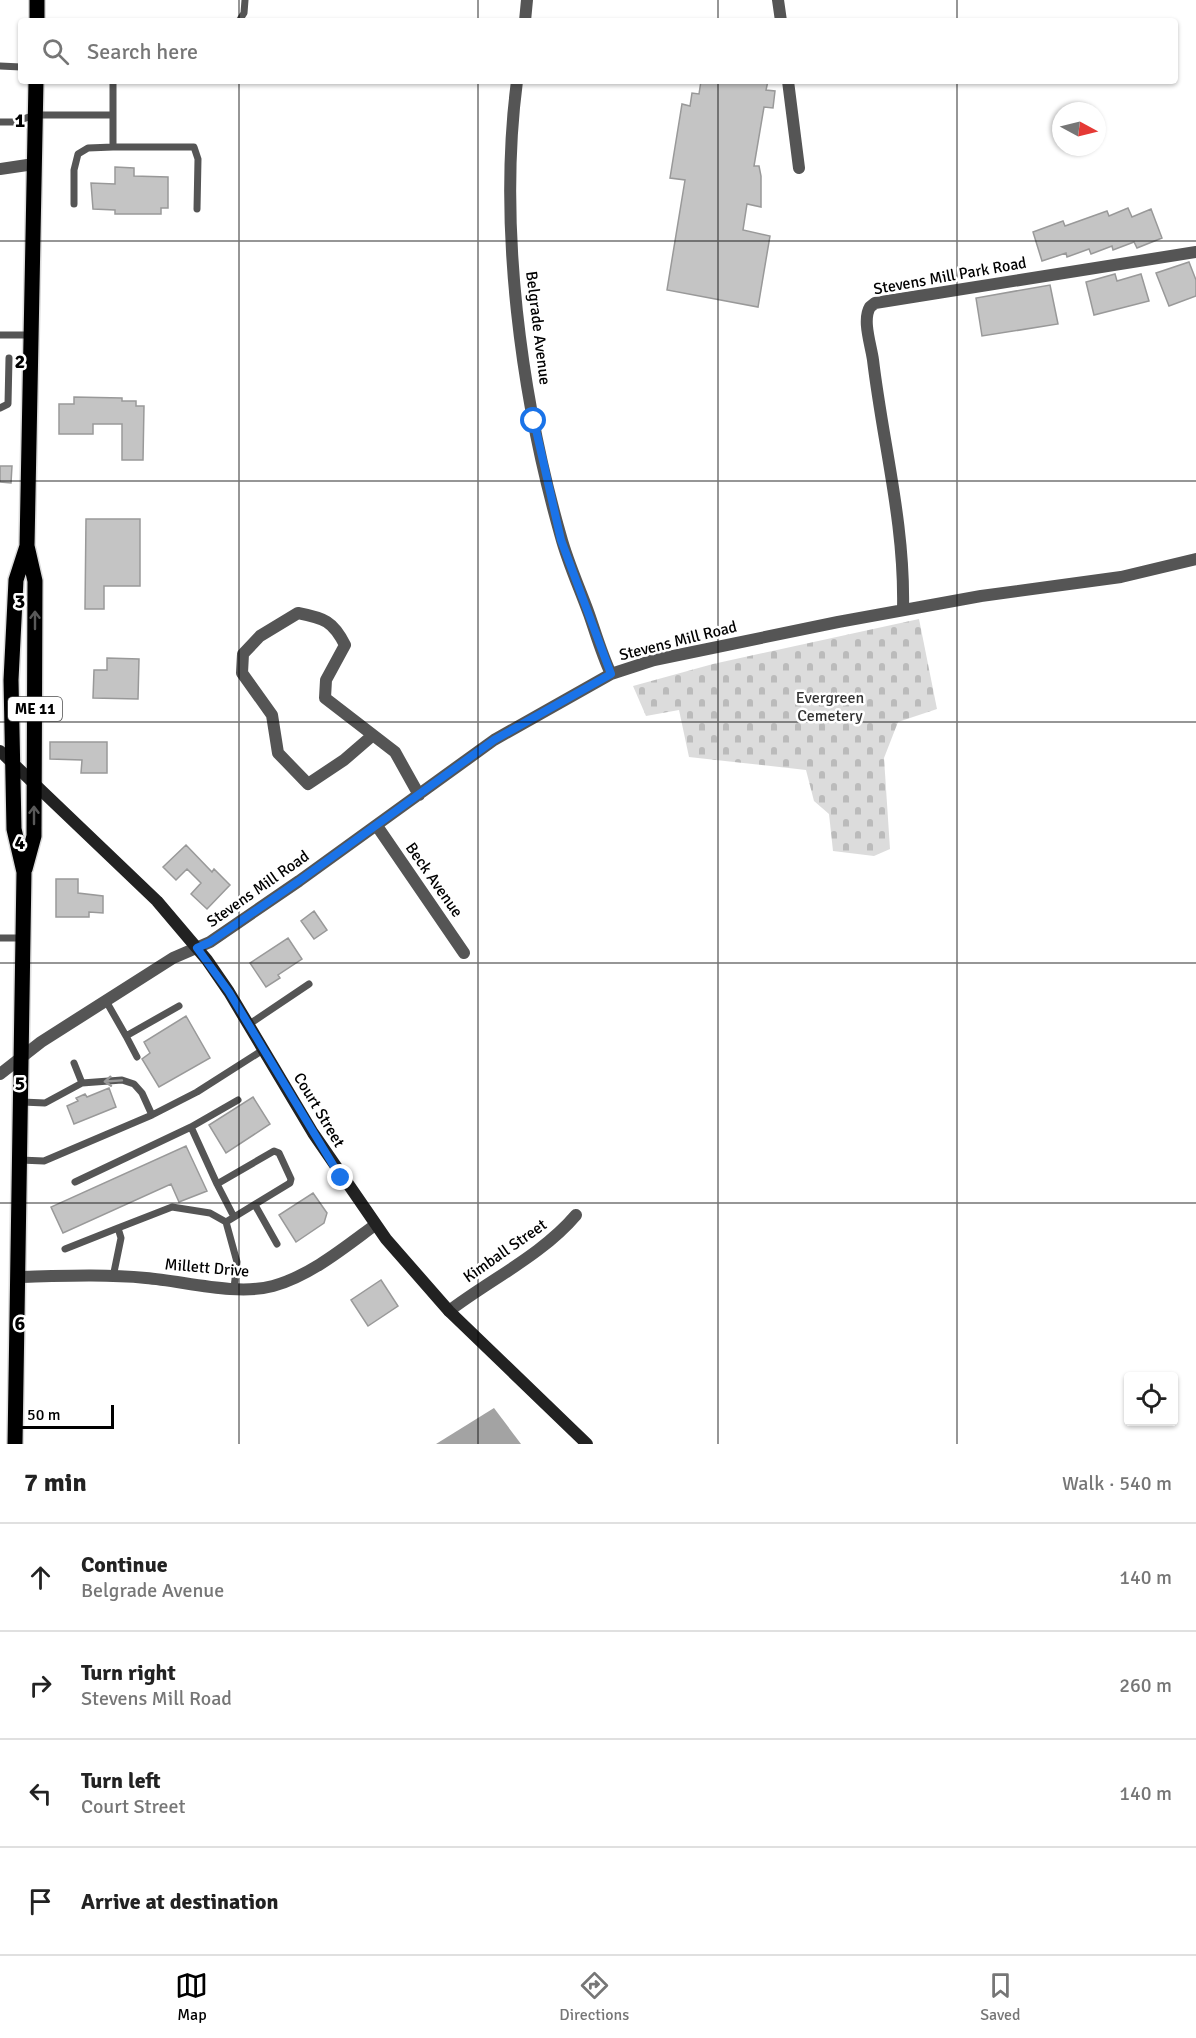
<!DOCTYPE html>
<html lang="en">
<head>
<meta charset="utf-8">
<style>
	body { margin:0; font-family:Signika,sans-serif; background:#f2f2f2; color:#222 }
	.controls { position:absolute; right:18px; bottom:18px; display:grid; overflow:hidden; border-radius:6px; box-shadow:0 2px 4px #0004 }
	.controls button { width:54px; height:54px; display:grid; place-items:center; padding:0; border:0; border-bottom:2px solid #e0e0e0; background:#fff; color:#222; font:30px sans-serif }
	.compass { position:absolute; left:1052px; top:102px; width:54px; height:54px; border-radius:50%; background:#fff; box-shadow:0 2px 4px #0004; rotate:97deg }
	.scale { position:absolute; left:18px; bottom:15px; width:96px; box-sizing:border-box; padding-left:6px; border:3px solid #000; border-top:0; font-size:16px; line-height:21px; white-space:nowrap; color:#000; -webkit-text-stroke:4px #fff; paint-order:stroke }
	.stop { position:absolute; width:18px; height:18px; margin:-14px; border:4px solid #1a73e8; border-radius:50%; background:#fff }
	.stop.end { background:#1a73e8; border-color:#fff; box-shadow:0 2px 6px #0008 }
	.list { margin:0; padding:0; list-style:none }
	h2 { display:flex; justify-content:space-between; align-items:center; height:78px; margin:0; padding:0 24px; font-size:26px }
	h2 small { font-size:20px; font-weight:400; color:#767676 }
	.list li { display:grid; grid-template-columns:39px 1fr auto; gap:18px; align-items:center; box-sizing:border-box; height:108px; padding:0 24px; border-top:2px solid #e0e0e0 }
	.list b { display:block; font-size:22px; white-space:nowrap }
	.list p { margin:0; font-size:20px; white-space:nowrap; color:#767676 }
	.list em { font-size:20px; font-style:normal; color:#767676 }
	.icon { flex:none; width:33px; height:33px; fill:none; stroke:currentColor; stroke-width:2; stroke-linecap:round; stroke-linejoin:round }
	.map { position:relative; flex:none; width:1196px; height:1444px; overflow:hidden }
	.search { position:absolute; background:#fff; box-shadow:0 2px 4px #0004; left:18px; right:18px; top:18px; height:66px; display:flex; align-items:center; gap:15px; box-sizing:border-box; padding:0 21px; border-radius:6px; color:#767676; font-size:22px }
	.sheet { height:510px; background:#fff }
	nav { display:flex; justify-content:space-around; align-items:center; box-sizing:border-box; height:84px; border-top:2px solid #e0e0e0; background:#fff; font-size:16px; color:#767676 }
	nav a { display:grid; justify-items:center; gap:3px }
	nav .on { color:#000 }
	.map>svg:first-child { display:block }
	.cemetery { fill:url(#cemetery-stones) }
	.water { fill:#a3a3a3 }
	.building { fill:#c4c4c4; stroke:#999; stroke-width:1.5 }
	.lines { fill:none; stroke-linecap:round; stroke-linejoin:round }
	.primary-casing { stroke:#dbdbdb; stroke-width:18 }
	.lane { stroke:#555; stroke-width:7 }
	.street { stroke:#555; stroke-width:12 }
	.secondary { stroke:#222; stroke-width:12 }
	.primary { stroke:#000; stroke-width:15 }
	.oneway { stroke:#595959 }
	.oneway2 { stroke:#999 }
	.route { stroke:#1a73e8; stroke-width:8 }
	.grid { fill:none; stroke:#000; stroke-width:1.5; stroke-opacity:0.55 }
	.labels { text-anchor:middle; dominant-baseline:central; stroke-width:5; stroke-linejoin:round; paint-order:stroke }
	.shield { fill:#fff; stroke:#4c4c4c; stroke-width:1.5 }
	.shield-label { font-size:15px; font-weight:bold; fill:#000 }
	.street-label { font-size:16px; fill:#000; stroke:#fff }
	.park-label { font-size:16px; fill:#333; stroke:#fff }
	.grid-label { font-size:20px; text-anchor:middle; font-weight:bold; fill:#000; stroke:#fff; stroke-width:5; stroke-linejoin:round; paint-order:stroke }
</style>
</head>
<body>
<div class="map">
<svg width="1196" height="1444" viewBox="0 0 1196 1444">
	<defs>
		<pattern id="cemetery-stones" width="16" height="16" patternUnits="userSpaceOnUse" patternTransform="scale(1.5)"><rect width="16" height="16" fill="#dcdcdc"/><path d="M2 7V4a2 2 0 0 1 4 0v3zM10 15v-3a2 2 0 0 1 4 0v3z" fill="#bbb"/></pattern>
	</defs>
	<rect width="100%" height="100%" fill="#fff"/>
	<path class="cemetery" d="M 919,619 L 937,709 L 898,722 L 884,758 L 890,849 L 874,856 L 833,851 L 829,814 L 814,801 L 806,770 L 689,757 L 679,710 L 646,716 L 633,686 L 713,664 Z"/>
	<path class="water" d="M 494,1408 L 521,1444 L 436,1444 Z"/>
	<path class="building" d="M 701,81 L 768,81 L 766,90 L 775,91 L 773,108 L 764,107 L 754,166 L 759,166 L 761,176 L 761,207 L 747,204 L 743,230 L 770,236 L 758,307 L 667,290 L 685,180 L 670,178 L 682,104 L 690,106 L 692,93 L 699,94 Z
		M 115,167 L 134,168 L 134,176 L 168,177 L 168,208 L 161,208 L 161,214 L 115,214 L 115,210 L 93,209 L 91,183 L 115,184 Z
		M 1128,208 L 1132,217 L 1151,209 L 1162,238 L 1137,248 L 1134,242 L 1113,250 L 1112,246 L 1091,254 L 1089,249 L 1067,257 L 1066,253 L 1042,261 L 1033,232 L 1063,221 L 1065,226 L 1107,211 L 1109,216 Z
		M 1189,262 L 1196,280 L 1196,296 L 1169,306 L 1156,273 Z
		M 1115,274 L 1117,281 L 1141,274 L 1149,301 L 1094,315 L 1086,282 Z
		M 1050,285 L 1058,324 L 982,336 L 976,298 Z
		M 74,397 L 122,398 L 122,401 L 136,401 L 136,406 L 144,406 L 143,460 L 122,460 L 122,424 L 93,424 L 93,434 L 59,434 L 59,404 L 74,404 Z
		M 0,466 L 12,466 L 11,483 L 0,482 Z
		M 86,519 L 140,519 L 140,586 L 104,586 L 104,609 L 85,609 Z
		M 107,658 L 139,659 L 138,699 L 93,698 L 94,670 L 107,670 Z
		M 50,742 L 107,742 L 107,773 L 81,773 L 82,760 L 50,759 Z
		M 186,845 L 212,872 L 214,869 L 230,885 L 207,909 L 191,894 L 201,883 L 187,869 L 176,880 L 163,867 Z
		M 56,879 L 78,879 L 78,893 L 103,896 L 103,913 L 89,912 L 89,917 L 56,917 Z
		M 314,911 L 327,930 L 314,939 L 301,921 Z
		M 288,938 L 302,959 L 278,975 L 280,978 L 266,987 L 250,963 Z
		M 186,1016 L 210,1058 L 159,1087 L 142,1059 L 150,1053 L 144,1042 Z
		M 109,1088 L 116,1107 L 74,1124 L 67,1106 L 78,1101 L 76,1098 L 85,1094 L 87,1097 Z
		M 253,1097 L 270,1124 L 226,1153 L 209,1125 Z
		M 186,1146 L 207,1191 L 179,1202 L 171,1184 L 63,1233 L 51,1207 Z
		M 313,1193 L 327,1213 L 324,1223 L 296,1242 L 279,1215 Z
		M 381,1280 L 398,1306 L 368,1326 L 351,1300 Z"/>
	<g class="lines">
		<g class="primary-casing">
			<path id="primary" d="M 37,21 L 37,0
				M 25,869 L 34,836 L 35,581 L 27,546 L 36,81
				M 15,1444 L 24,872 L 14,829 L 11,680 L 16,580 L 27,546"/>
		</g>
		<path class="lane" d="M 239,21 L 244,13 L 245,0
			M 0,66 L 21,67
			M 0,122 L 14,122 L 35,115 L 113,115
			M 113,147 L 194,147 L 198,159 L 197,209
			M 74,204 L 74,170 L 78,154 L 88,148 L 113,147 L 113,81
			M 0,335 L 29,335
			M 0,408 L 8,404 L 9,358
			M 0,938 L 24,938
			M 106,1001 L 126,1036 L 179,1006
			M 248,1025 L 309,984
			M 126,1036 L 137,1057
			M 74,1063 L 82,1083
			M 22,1102 L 45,1103 L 82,1083 L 122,1080 L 134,1084 L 142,1093 L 152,1115
			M 20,1160 L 44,1161 L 152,1115 L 197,1092 L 263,1050
			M 75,1182 L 191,1127
			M 217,1184 L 234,1217
			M 255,1205 L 277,1244
			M 226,1222 L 290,1183 L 291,1179 L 279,1153 L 274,1151 L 217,1184 L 191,1127 L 238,1100
			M 65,1249 L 118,1228
			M 113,1277 L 121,1238 L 118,1228 L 172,1207 L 210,1213 L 226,1222 L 237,1262 L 234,1288"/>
		<path class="street" d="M 778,0 L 781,21
			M 525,21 L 527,0
			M 517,81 C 498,226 521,397 561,537 C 568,563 580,589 589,614 C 596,634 602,655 611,674
			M 788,81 L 799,168
			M 0,169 L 34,164
			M 903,609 C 905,524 883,444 873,360 C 871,345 862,320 870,307 L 875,303 L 1196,252
			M 373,735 L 344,760 L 308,784 L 278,753 L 272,715 L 242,673 L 243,654 L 260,636 L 298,613 C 324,618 333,621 345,645 L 326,680 L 325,698 L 395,752 L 419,795
			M 377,826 L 464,953
			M 0,1074 L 41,1042 L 173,958 L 210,942 L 299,881 L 494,740 L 611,674 L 654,660 L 838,622 L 981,596 L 1121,577 L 1196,559
			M 17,1277 C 60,1276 104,1274 146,1278 C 184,1281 236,1296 273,1286 C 310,1276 345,1247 375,1225
			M 449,1311 C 491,1279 542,1255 576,1215"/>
		<path class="secondary" d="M 0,751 L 157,901 L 207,960 L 229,992 L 313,1133 L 386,1239 L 449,1311 L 587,1444"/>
		<use href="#primary" class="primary"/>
	</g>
	<defs><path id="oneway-shaft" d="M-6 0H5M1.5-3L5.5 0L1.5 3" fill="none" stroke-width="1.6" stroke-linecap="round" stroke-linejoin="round" transform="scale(1.5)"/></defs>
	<g class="oneway">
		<use href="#oneway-shaft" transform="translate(35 620) rotate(-90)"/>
		<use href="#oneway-shaft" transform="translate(34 815) rotate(-90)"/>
	</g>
	<use class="oneway2" href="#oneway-shaft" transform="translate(113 1081) rotate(176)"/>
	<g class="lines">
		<path class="route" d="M 341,1178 L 229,992 L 197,948 L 210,942 L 299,881 L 494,740 L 611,674 L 561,540 L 534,421"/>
	</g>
	<path class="grid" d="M 239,0 L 239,21M 478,0 L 478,21M 718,0 L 718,21M 957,0 L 957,21M 239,81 L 239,1444M 478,81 L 478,1444M 718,81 L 718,1444M 957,81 L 957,1444M 0,241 L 1196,241M 0,481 L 1196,481M 0,722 L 1196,722M 0,963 L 1196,963M 0,1203 L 1196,1203"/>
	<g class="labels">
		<rect class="shield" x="8" y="697" width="54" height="24" rx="4.5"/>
		<g class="shield-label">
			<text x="35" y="709">ME 11</text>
		</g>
		<g class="street-label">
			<text transform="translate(950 276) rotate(-10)">Stevens Mill Park Road</text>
			<text transform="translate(538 328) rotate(83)">Belgrade Avenue</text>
			<text transform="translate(678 641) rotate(-14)">Stevens Mill Road</text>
			<text transform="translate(434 880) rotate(55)">Beck Avenue</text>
			<text transform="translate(258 889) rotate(-35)">Stevens Mill Road</text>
			<text transform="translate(319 1110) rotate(59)">Court Street</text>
			<text transform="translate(505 1251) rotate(-35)">Kimball Street</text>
			<text transform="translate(207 1268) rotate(5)">Millett Drive</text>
		</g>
		<g class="park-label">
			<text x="830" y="698">Evergreen<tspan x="830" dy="18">Cemetery</tspan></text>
		</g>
	</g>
	<g class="grid-label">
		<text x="20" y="127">1</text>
		<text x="20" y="368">2</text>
		<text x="20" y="608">3</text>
		<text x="20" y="849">4</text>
		<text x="20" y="1090">5</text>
		<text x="20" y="1330">6</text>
	</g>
</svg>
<div class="controls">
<button><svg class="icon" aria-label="locate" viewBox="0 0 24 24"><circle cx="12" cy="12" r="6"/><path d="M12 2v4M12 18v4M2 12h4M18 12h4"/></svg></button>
</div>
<svg class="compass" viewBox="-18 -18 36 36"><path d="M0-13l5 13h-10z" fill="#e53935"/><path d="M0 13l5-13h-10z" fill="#767676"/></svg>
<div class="scale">50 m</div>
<div class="stop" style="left:534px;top:421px"></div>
<div class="stop end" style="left:341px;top:1178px"></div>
<div class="search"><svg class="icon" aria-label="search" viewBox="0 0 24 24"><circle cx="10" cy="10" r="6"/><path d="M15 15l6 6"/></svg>Search here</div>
</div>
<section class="sheet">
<h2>7 min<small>Walk · 540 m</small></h2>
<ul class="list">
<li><svg class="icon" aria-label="ahead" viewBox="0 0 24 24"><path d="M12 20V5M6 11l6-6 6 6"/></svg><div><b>Continue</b><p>Belgrade Avenue</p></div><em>140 m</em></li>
<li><svg class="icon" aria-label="right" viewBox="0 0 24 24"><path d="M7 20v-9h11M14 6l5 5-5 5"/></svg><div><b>Turn right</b><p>Stevens Mill Road</p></div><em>260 m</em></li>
<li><svg class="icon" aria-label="left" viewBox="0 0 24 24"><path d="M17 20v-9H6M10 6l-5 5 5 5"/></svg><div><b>Turn left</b><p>Court Street</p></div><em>140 m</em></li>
<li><svg class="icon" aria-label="arrive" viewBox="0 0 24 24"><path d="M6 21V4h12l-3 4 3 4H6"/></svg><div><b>Arrive at destination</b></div></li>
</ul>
</section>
<nav>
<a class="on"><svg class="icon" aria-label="map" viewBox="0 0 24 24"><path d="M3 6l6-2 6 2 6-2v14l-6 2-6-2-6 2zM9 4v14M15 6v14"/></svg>Map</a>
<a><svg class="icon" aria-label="directions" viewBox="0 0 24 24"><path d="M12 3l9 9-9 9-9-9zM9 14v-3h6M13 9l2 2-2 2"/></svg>Directions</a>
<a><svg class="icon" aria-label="saved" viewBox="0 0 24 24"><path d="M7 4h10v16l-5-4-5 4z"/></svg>Saved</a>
</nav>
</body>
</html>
